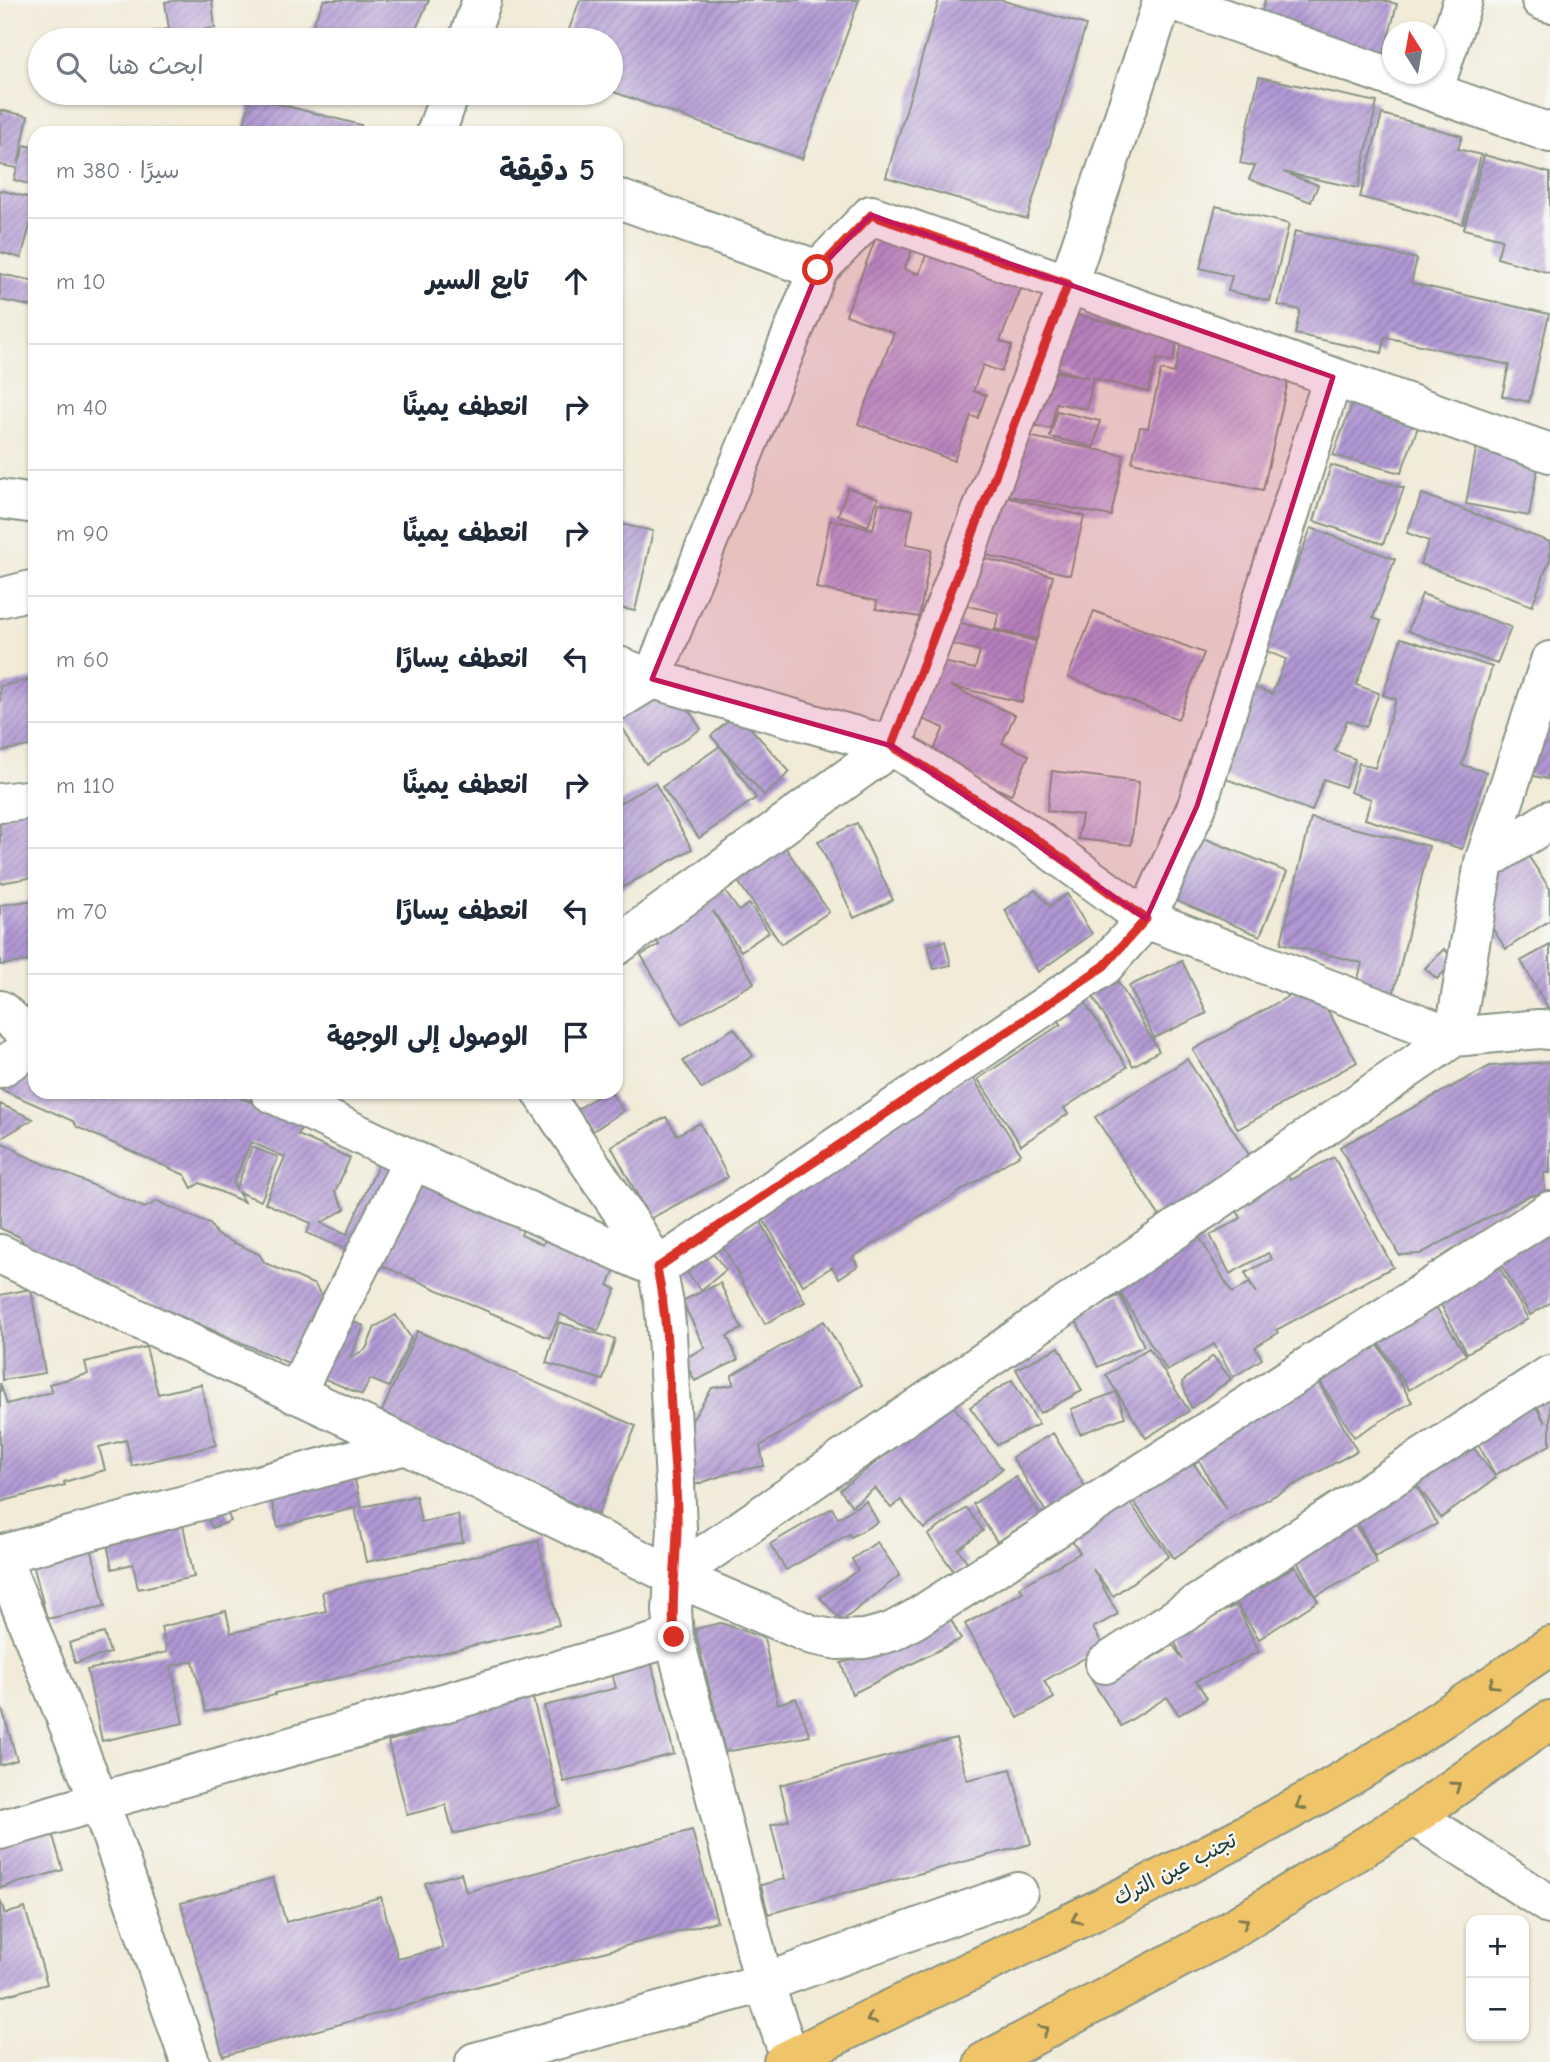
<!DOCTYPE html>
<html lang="ar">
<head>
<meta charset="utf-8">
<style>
	body { margin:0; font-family:"Comic Neue","Playpen Sans Arabic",sans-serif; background:#f2f2f3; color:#1f2937; direction:rtl }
	.controls { position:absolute; right:21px; bottom:21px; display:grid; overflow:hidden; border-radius:14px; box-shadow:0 2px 5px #0004 }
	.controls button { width:63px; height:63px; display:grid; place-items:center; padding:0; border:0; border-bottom:2px solid #e0e1e3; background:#fff; color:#1f2937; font:35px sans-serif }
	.compass { position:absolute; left:1382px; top:21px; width:63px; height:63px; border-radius:50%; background:#fff; box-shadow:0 2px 5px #0004; rotate:349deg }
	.stop { position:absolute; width:21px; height:21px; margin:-16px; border:5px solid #d93025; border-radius:50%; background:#fff }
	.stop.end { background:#d93025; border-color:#fff; box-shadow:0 2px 7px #0008 }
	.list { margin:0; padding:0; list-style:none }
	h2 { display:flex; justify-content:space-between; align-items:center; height:91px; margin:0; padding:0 28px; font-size:30px }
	h2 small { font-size:23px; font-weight:400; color:#747a83 }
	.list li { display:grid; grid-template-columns:46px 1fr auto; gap:21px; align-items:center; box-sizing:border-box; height:126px; padding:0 28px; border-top:2px solid #e0e1e3 }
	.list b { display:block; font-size:26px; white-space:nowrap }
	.list em { font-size:23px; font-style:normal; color:#747a83 }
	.icon { flex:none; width:38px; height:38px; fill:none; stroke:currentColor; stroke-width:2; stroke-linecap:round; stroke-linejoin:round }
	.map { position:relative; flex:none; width:1550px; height:2062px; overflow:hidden; direction:ltr }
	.search { position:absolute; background:#fff; box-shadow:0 2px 5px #0004; left:28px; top:28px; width:595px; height:77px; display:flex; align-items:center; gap:18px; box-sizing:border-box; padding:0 24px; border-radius:38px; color:#747a83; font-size:26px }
	.panel { position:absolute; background:#fff; box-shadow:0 2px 5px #0004; left:28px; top:126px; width:595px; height:973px; border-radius:21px; direction:rtl }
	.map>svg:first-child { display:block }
	.building { fill:url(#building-hatch) }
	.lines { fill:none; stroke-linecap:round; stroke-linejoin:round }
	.minor-casing { stroke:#889486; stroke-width:42 }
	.highway-casing { stroke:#889486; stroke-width:42 }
	.minor { stroke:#fff; stroke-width:38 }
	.highway { stroke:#f0c469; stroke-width:38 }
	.oneway { stroke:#7d7a4c }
	.route { stroke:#d93025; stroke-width:9 }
	.marked { fill:#c2185b; fill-opacity:0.2; stroke:#c2185b; stroke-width:5; stroke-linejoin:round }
	.labels { text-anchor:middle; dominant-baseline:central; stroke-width:5; stroke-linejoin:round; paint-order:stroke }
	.street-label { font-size:21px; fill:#1f3d34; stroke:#f6f6f2 }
</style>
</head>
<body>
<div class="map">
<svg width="1550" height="2062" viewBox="0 0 1550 2062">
	<defs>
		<pattern id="building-hatch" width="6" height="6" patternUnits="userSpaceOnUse" patternTransform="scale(1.75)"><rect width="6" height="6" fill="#b198d4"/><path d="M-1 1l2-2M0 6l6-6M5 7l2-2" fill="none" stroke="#8f7dad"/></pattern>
	</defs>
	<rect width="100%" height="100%" fill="#f6f6f2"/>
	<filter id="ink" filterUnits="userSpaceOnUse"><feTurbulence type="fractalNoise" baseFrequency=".0143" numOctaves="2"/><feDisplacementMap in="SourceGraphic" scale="14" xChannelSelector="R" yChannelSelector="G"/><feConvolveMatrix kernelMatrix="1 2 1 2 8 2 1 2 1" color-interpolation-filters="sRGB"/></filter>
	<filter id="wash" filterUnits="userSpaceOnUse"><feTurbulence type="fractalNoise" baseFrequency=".00686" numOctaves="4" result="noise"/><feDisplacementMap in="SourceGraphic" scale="28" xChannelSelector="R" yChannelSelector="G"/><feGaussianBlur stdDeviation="1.57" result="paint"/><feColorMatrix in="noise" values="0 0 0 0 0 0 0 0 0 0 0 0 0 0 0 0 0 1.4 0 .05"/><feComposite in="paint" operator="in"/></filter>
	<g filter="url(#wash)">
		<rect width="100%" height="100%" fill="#f1ebd8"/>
		<g id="blocks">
			<path class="building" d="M 182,0 L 212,0 L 215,28 L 168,35 L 168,40 L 144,40 L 143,33 L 169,29 L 165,2 Z
				M 324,0 L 429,0 L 411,40 L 306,40 Z
				M 580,0 L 859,0 L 802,159 L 611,91 L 611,40 L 565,40 Z
				M 939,0 L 1001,0 L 1086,25 L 1027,219 L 886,177 Z
				M 1265,0 L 1381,0 L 1397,4 L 1383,58 L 1258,26 Z
				M 1259,77 L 1377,102 L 1358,188 L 1283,172 L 1318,185 L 1311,202 L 1249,179 L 1255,166 L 1240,163 Z
				M 361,93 L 387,93 L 383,102 Z
				M 251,97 L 361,125 L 359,133 L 242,133 Z
				M 0,110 L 28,116 L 18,165 L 25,145 L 35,148 L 35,186 L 14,180 L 17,168 L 0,165 Z
				M 1382,114 L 1462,136 L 1458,149 L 1481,155 L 1463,224 L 1360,197 Z
				M 1484,155 L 1550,173 L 1550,273 L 1497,258 L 1502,239 L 1464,229 Z
				M 0,190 L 35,199 L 35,208 L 21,258 L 0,252 Z
				M 1216,206 L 1289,224 L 1270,301 L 1228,291 L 1232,276 L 1200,268 Z
				M 1295,231 L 1417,259 L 1411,283 L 1549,314 L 1529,402 L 1502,396 L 1509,365 L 1385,337 L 1382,353 L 1295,334 L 1300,310 L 1278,305 Z
				M 877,235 L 913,248 L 904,269 L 919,274 L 928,250 L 1022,286 L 1000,341 L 1012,346 L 1001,372 L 983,365 L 973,391 L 986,395 L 978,418 L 971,416 L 954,461 L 858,424 L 894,333 L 846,315 Z
				M 0,274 L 35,281 L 35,307 L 0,300 Z
				M 1061,311 L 1178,339 L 1173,362 L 1157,359 L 1148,392 L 1093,378 L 1087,409 L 1056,403 L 1051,429 L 1023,423 L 1034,367 L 1090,378 L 1047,367 Z
				M 1182,340 L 1292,364 L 1263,490 L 1132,462 L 1140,427 L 1148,428 L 1161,370 L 1174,373 Z
				M 1354,399 L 1422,416 L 1401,473 L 1333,455 Z
				M 1057,411 L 1100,421 L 1094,447 L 1050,437 Z
				M 1007,432 L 1124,455 L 1111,516 L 995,493 Z
				M 1477,444 L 1540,456 L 1529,516 L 1466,504 Z
				M 1331,465 L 1404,488 L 1383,544 L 1314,521 Z
				M 848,488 L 878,498 L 868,526 L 838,515 Z
				M 981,491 L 1084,516 L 1070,575 L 973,552 Z
				M 1422,494 L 1550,542 L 1550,559 L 1532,606 L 1420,564 L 1429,541 L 1407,533 Z
				M 879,503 L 913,510 L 906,544 L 932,549 L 919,617 L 876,609 L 877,601 L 816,588 L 830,520 L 873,529 Z
				M 616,523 L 653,531 L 635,611 L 616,607 Z
				M 1311,528 L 1395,559 L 1373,618 L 1381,621 L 1356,685 L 1379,693 L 1366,727 L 1347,720 L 1335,751 L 1355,759 L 1345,787 L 1324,779 L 1312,811 L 1218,776 L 1251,686 L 1272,694 L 1286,659 L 1264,650 Z
				M 971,555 L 1053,576 L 1037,639 L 995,629 L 999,613 L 959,604 Z
				M 1422,594 L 1511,627 L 1497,664 L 1408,631 Z
				M 1094,611 L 1204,653 L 1178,719 L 1068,677 Z
				M 944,619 L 1036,641 L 1022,702 L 950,686 L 1015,715 L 1002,743 L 1029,755 L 1011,795 L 930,758 L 944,728 L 911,714 L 938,661 L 975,669 L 980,651 L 939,641 Z
				M 1401,638 L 1492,667 L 1462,765 L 1486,772 L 1462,849 L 1365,819 L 1371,799 L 1350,792 L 1359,763 L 1375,768 L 1396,699 L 1383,695 Z
				M 35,679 L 35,745 L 0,751 L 0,686 Z
				M 671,684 L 701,729 L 646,764 L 616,718 Z
				M 737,713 L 790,772 L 764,795 L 711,736 Z
				M 1550,713 L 1550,768 L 1547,779 L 1504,769 Z
				M 720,746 L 756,798 L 699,838 L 662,787 Z
				M 1052,771 L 1139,782 L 1131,845 L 1078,839 L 1082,815 L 1047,811 Z
				M 655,783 L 692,849 L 616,891 L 616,805 Z
				M 35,785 L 35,877 L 0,883 L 0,791 Z
				M 1311,818 L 1429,846 L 1393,996 L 1356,987 L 1362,963 L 1281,943 Z
				M 857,823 L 893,900 L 854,918 L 818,841 Z
				M 1510,828 L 1550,889 L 1550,920 L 1506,949 L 1462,882 Z
				M 1199,836 L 1287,872 L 1260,936 L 1172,899 Z
				M 781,841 L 829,912 L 781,944 L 733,874 Z
				M 724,890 L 739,911 L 749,904 L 769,932 L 741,951 L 713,911 L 754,983 L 682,1024 L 641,955 L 659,945 L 652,932 Z
				M 1035,890 L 1050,906 L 1067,894 L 1092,934 L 1038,972 L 1005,910 Z
				M 35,900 L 35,960 L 0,965 L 0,905 Z
				M 945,941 L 951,965 L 934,969 L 928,946 Z
				M 1550,945 L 1550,1012 L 1521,961 Z
				M 1444,949 L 1455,960 L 1437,979 L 1425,968 Z
				M 1182,961 L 1207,1013 L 1154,1038 L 1129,986 Z
				M 1113,973 L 1159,1051 L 1133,1066 L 1088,988 Z
				M 1312,983 L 1357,1062 L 1238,1129 L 1193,1050 Z
				M 1078,992 L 1127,1067 L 1064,1108 L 1068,1114 L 1021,1145 L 978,1079 L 1061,1024 L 1052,1010 Z
				M 35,1028 L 35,1092 L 233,1092 L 235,1095 L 267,1109 L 307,1114 L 298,1135 L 350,1158 L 335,1192 L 345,1209 L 321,1223 L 347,1234 L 383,1154 L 528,1217 L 521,1235 L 543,1245 L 548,1232 L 618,1263 L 608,1285 L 616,1289 L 598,1331 L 560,1314 L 549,1338 L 307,1233 L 311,1223 L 265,1203 L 285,1157 L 251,1142 L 233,1183 L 236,1189 L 252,1147 L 278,1157 L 261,1201 L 238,1192 L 244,1202 L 200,1183 L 192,1188 L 185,1175 L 77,1127 L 73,1121 L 0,1089 L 0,1049 Z
				M 734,1028 L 753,1056 L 702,1089 L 683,1061 Z
				M 1187,1059 L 1255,1164 L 1164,1223 L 1095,1117 Z
				M 1550,1062 L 1550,1173 L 1544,1173 L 1545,1194 L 1530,1195 L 1420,1254 L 1399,1255 L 1340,1147 L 1490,1066 Z
				M 971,1074 L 1021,1154 L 853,1257 L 858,1266 L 839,1278 L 832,1267 L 803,1285 L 755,1206 Z
				M 604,1092 L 611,1092 L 623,1111 L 593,1131 L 578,1109 Z
				M 0,1104 L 33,1119 L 0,1139 Z
				M 666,1117 L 677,1135 L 700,1123 L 728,1177 L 650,1219 L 611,1146 Z
				M 0,1142 L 17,1150 L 19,1153 L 145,1208 L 157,1201 L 210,1224 L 217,1235 L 259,1254 L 265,1263 L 315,1285 L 332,1313 L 364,1326 L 350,1358 L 366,1349 L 375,1327 L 396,1315 L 411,1338 L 389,1387 L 370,1379 L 362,1395 L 28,1250 L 20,1237 L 0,1228 Z
				M 1334,1157 L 1393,1267 L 1276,1330 L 1278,1333 L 1255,1347 L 1262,1359 L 1233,1377 L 1214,1344 L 1167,1371 L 1117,1287 L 1200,1238 L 1232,1293 L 1249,1283 L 1256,1293 L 1245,1273 L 1272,1259 L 1268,1253 L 1230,1274 L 1210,1235 L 1241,1218 L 1234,1205 L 1288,1176 L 1290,1180 Z
				M 760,1220 L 805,1302 L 765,1324 L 720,1241 Z
				M 1550,1222 L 1550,1303 L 1530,1315 L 1495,1253 Z
				M 704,1242 L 726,1270 L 701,1290 L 679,1263 Z
				M 1495,1259 L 1528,1319 L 1467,1353 L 1434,1292 Z
				M 720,1283 L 742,1329 L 727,1336 L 738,1360 L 695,1381 L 683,1359 L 705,1348 L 682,1301 Z
				M 31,1289 L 45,1373 L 2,1380 L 0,1295 Z
				M 1120,1295 L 1144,1346 L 1098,1367 L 1074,1316 Z
				M 1431,1299 L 1466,1355 L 1409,1390 L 1374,1335 Z
				M 824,1321 L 862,1385 L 760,1446 L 764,1466 L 732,1472 L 692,1486 L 691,1422 L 712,1388 L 733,1385 L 732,1375 Z
				M 559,1322 L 615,1339 L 603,1380 L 546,1363 Z
				M 417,1331 L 636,1426 L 598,1514 L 379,1418 Z
				M 1374,1338 L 1412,1402 L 1354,1437 L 1315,1373 Z
				M 146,1347 L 158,1394 L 201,1384 L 216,1445 L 132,1466 L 126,1440 L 99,1447 L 105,1470 L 64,1482 L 65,1485 L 0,1502 L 0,1383 L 7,1404 L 52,1392 L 49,1384 L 88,1374 L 85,1362 Z
				M 1059,1347 L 1082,1391 L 1040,1413 L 1016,1369 Z
				M 1149,1348 L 1189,1411 L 1146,1438 L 1106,1375 Z
				M 1213,1356 L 1231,1379 L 1191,1408 L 1182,1382 Z
				M 1524,1378 L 1550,1384 L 1550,1445 L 1495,1475 L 1464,1418 L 1534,1403 L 1545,1423 Z
				M 1012,1380 L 1039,1424 L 997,1445 L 970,1407 Z
				M 1318,1381 L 1357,1451 L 1231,1519 L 1174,1558 L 1131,1498 L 1189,1457 L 1226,1510 L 1193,1449 Z
				M 1116,1392 L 1125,1417 L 1080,1434 L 1071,1409 Z
				M 952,1404 L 1002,1469 L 924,1529 L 901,1500 L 891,1508 L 875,1488 L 852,1506 L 840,1490 Z
				M 1053,1433 L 1086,1488 L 1046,1512 L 1012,1457 Z
				M 1471,1444 L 1496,1478 L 1441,1518 L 1401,1463 Z
				M 351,1463 L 361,1507 L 416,1496 L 421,1522 L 458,1515 L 463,1542 L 366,1562 L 355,1508 L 278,1527 L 267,1483 Z
				M 1016,1477 L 1040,1515 L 997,1542 L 973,1504 Z
				M 1417,1486 L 1437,1524 L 1375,1556 L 1345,1499 L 1377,1508 Z
				M 1125,1496 L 1169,1556 L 1113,1596 L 1093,1569 L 1118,1614 L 1093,1628 L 1104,1647 L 1044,1681 L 1054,1698 L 1018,1718 L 965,1624 L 1023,1592 L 1020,1587 L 1080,1553 L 1069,1537 Z
				M 221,1499 L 231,1521 L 212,1528 L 203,1507 Z
				M 866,1501 L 878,1522 L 851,1537 L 849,1534 L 786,1570 L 770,1544 L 832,1508 L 838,1518 Z
				M 179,1506 L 194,1577 L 138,1589 L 133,1564 L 112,1569 L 103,1522 Z
				M 967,1508 L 983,1531 L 958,1549 L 968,1563 L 955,1573 L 928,1535 Z
				M 1356,1525 L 1377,1563 L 1316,1596 L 1285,1539 L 1318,1546 Z
				M 87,1530 L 105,1606 L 47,1619 L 28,1544 Z
				M 538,1541 L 559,1625 L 275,1693 L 275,1695 L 206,1712 L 193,1661 L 171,1666 L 183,1723 L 102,1741 L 87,1670 L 167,1652 L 161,1627 L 226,1611 L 231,1633 L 326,1611 L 322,1592 Z
				M 877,1542 L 900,1575 L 842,1621 L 820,1598 L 858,1570 L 852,1559 Z
				M 1247,1565 L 1261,1588 L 1295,1566 L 1318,1601 L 1259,1639 L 1222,1581 Z
				M 1237,1605 L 1259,1652 L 1196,1681 L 1207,1698 L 1179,1715 L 1167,1697 L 1121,1726 L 1086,1671 L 1121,1649 L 1133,1669 L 1173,1645 L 1183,1660 L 1163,1616 L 1192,1625 Z
				M 947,1612 L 961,1639 L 852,1694 L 841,1663 L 894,1650 Z
				M 721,1623 L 764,1638 L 778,1704 L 796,1698 L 810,1736 L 725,1752 L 695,1629 Z
				M 104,1633 L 110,1653 L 75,1663 L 69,1643 Z
				M 651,1661 L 674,1754 L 564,1782 L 544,1706 L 616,1688 L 611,1670 Z
				M 531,1691 L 561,1807 L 453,1834 L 446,1805 L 407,1815 L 388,1741 L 423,1732 L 420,1719 Z
				M 0,1702 L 17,1760 L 0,1765 Z
				M 956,1738 L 967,1780 L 1011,1769 L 1031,1844 L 768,1914 L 761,1885 L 785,1879 L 771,1825 L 789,1820 L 780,1785 Z
				M 43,1802 L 63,1870 L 0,1888 L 0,1815 Z
				M 692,1830 L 717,1921 L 223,2056 L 181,1903 L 273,1878 L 286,1922 L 381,1897 L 398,1959 L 443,1948 L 425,1883 L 461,1873 L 466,1892 Z
				M 0,1899 L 5,1914 L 25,1908 L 47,1984 L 0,1997 Z"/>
		</g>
	</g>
	<g filter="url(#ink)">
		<use href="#blocks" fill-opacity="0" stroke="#889486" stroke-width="2"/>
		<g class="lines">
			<g class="minor-casing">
				<path id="minor" d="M 1171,0 L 1550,133
					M 1541,0 L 1550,3
					M 468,40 L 482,0
					M 1433,92 L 1463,0
					M 436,133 L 450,93
					M 616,198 L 818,270
					M 0,499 L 35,504
					M 0,598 L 35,589
					M 616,665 L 652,679 L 892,746 L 1026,832 L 1146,919 L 1454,1037 L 1539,1029 L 1550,1030
					M 616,701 L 652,679 L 818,270 L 871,215 L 1550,453
					M 0,803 L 35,799
					M 1484,862 L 1550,820
					M 616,946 L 892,746 L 1068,284 L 1163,0
					M 0,1010 L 35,1041
					M 0,1068 L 35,1045
					M 270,1092 L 413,1160 L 657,1268 L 1104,966 L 1146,919 L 1197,806 L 1333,377
					M 542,1092 L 636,1232 L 657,1268 L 664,1304 L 667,1335 L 675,1483 L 677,1528 L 672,1610 L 674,1637 L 764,1983 L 790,2058
					M 0,1254 L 406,1445 L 674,1576 L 812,1635 L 838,1640 L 865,1639 L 891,1632 L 915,1619 L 1550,1211
					M 295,1394 L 413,1160
					M 0,1554 L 100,1803 L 190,2062
					M 0,1555 L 406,1445
					M 674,1576 L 1454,1037 L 1484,862 L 1550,661
					M 1105,1664 L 1550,1375
					M 1414,1816 L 1550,1905
					M 0,1830 L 674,1637
					M 475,2062 L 764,1983 L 1018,1892"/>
			</g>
			<g class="highway-casing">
				<path id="highway" d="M 783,2062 C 958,1974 1138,1896 1309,1800 C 1392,1754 1471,1699 1550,1646
					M 984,2062 L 1214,1940 L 1414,1816 L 1550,1720"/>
			</g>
			<use href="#minor" class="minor"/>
			<use href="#highway" class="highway"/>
		</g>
		<defs><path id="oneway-chevron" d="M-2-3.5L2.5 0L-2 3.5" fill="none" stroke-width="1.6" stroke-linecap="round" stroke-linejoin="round" transform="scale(1.75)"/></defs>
		<g class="oneway">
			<use href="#oneway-chevron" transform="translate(1493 1684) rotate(146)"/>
			<use href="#oneway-chevron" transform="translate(1456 1786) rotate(-35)"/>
			<use href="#oneway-chevron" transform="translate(1300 1805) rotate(152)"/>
			<use href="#oneway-chevron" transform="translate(1076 1919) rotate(154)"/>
			<use href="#oneway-chevron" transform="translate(1244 1922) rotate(-31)"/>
			<use href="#oneway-chevron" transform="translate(871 2019) rotate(154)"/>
			<use href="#oneway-chevron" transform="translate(1044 2030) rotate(-28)"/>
		</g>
	</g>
	<g class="lines" filter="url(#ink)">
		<path class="route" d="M 674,1637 C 671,1601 676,1566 677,1530 C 678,1497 674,1462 672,1428 C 669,1374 668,1321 657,1268 L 1104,966 L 1146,919 L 1026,832 L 892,746 L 1068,284 L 871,215 L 818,270"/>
	</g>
	<path class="marked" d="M 871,215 L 1333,377 L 1197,806 L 1146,919 L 892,746 L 652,679 L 818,270 Z"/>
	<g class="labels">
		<g class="street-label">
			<text transform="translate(1175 1869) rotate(-27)">تجنب عين الترك</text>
		</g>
	</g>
</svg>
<div class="controls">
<button>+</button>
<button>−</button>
</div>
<svg class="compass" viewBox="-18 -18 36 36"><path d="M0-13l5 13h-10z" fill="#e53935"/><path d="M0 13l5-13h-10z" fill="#747a83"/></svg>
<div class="stop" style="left:818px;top:270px"></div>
<div class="stop end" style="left:674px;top:1637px"></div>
<div class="search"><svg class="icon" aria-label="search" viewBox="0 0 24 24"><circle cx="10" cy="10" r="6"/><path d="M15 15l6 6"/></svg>ابحث هنا</div>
<section class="panel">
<h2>5 دقيقة<small>سيرًا · 380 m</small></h2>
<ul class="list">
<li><svg class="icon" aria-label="ahead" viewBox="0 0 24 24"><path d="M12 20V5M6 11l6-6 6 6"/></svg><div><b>تابع السير</b></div><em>10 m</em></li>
<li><svg class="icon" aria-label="right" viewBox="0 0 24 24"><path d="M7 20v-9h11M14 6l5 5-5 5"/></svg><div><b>انعطف يمينًا</b></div><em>40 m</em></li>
<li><svg class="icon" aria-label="right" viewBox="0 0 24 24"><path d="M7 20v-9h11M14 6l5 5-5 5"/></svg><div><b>انعطف يمينًا</b></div><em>90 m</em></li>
<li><svg class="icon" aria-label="left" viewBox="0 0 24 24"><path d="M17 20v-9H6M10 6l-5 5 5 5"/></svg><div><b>انعطف يسارًا</b></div><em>60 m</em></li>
<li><svg class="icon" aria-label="right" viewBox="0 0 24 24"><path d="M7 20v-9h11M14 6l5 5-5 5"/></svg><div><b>انعطف يمينًا</b></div><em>110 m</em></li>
<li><svg class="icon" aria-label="left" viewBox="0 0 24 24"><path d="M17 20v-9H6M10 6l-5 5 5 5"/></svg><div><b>انعطف يسارًا</b></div><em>70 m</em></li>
<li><svg class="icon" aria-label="arrive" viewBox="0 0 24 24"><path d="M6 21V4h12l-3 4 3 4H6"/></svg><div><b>الوصول إلى الوجهة</b></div></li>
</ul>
</section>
</div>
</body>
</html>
